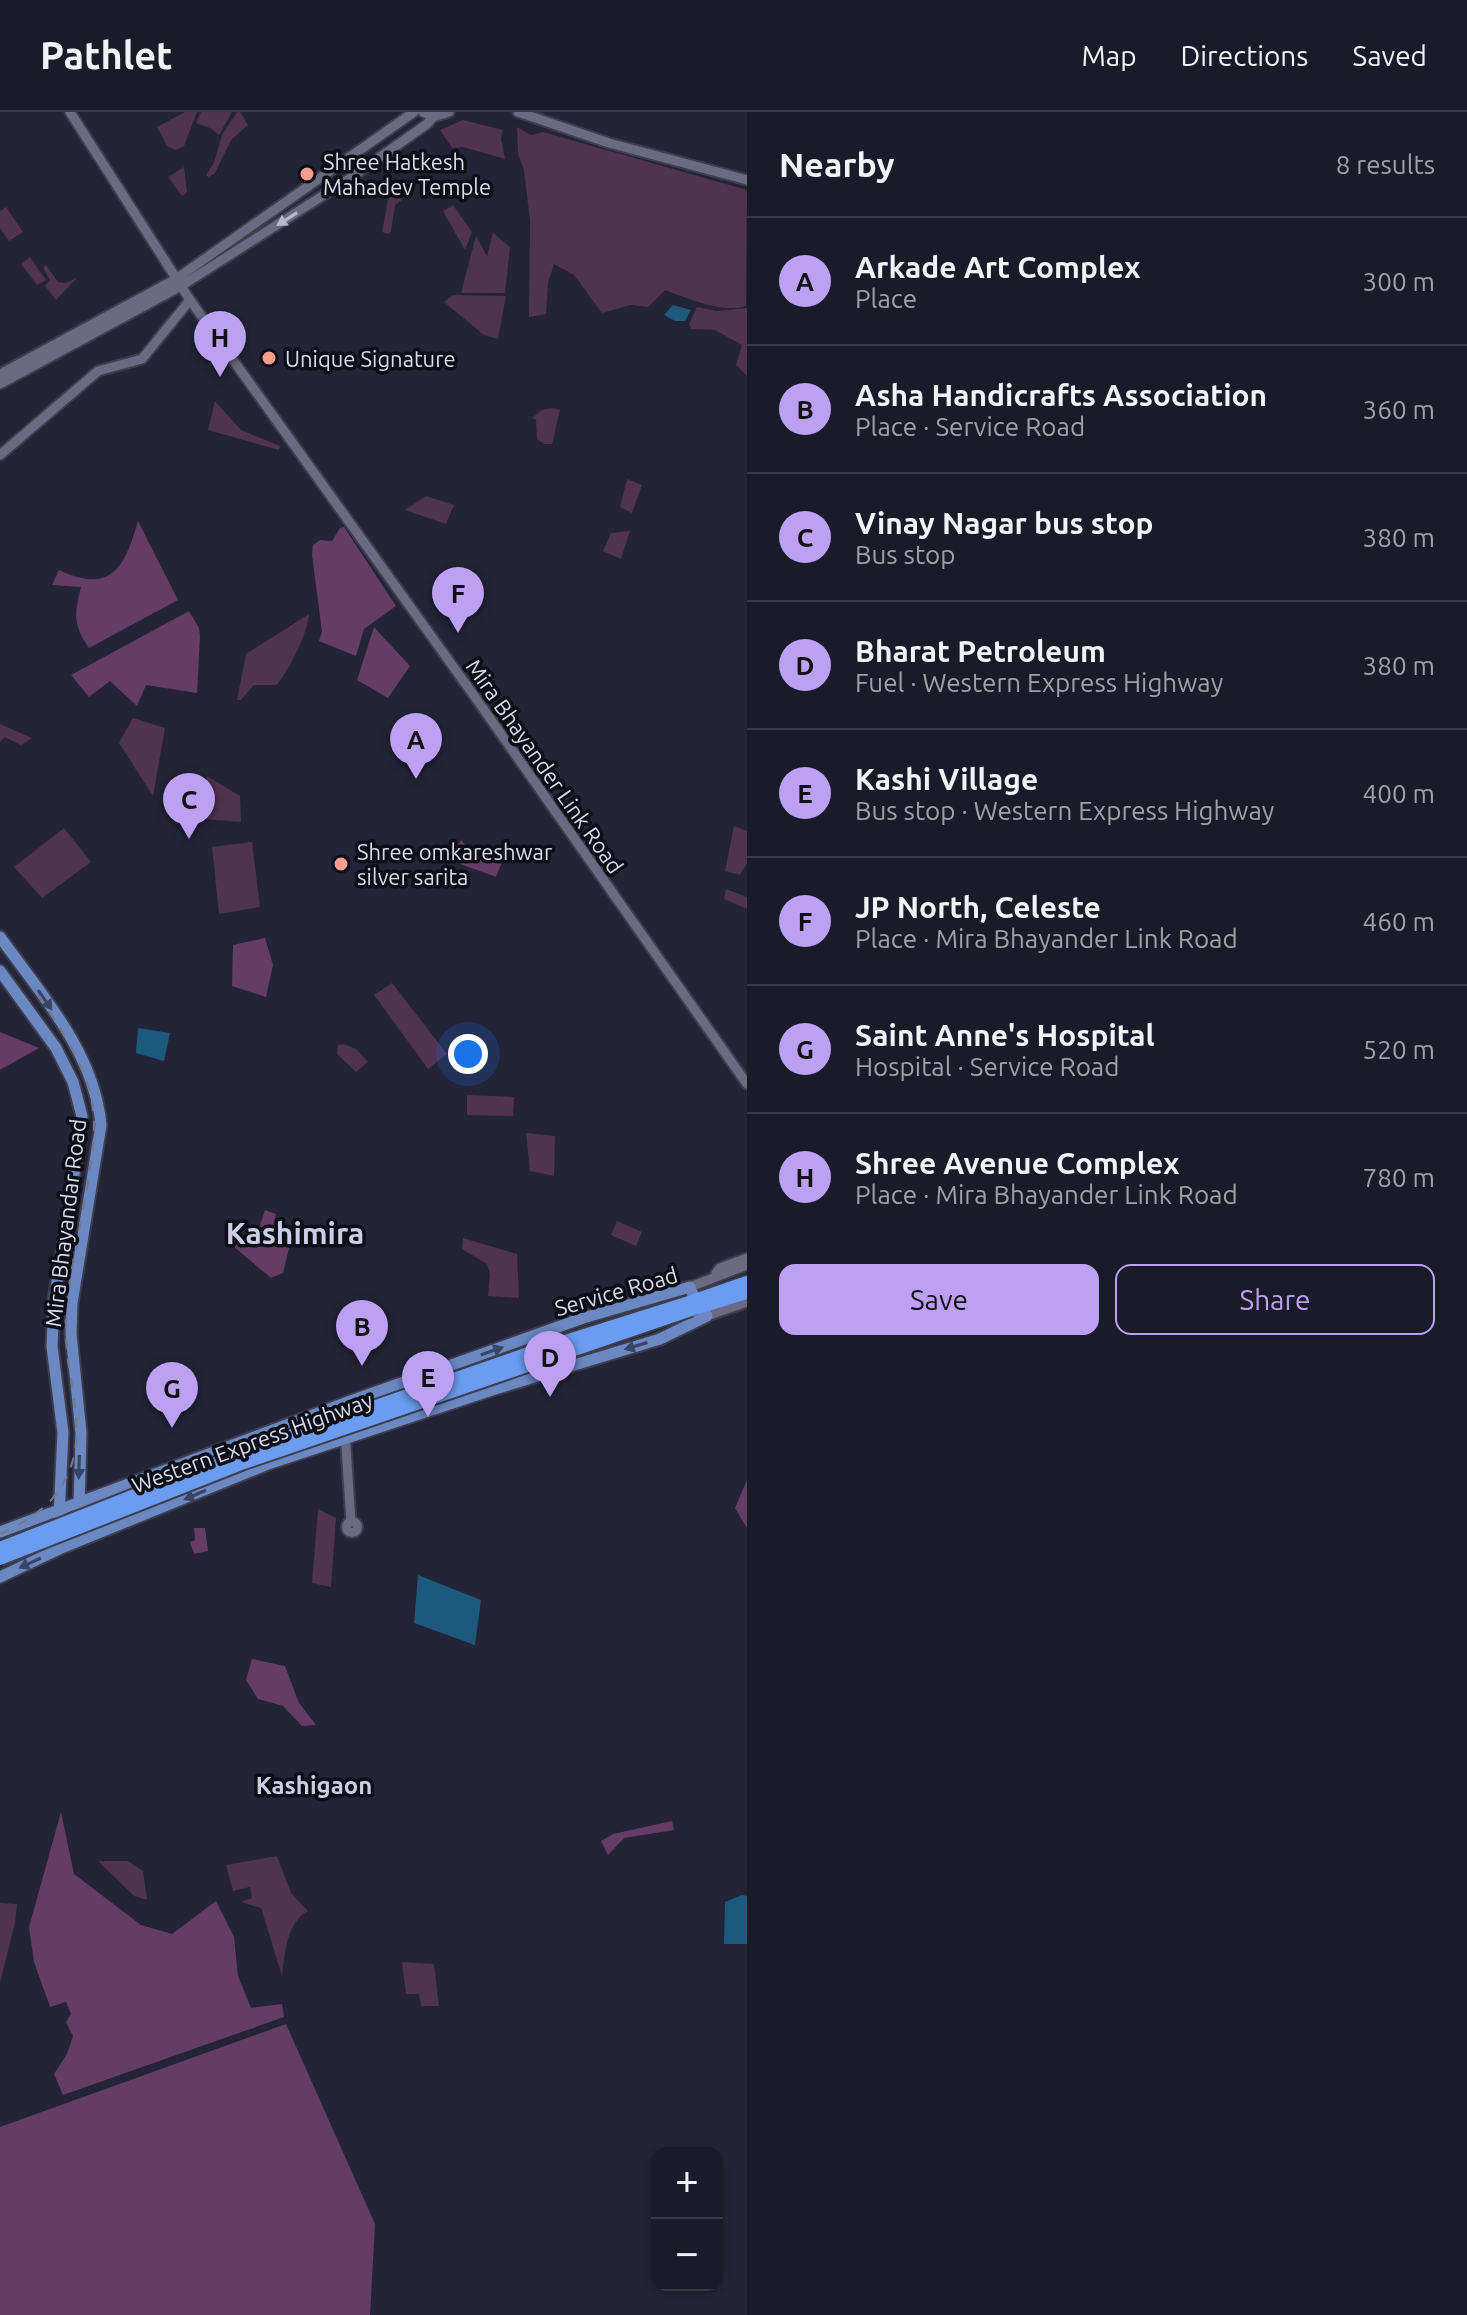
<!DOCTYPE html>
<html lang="en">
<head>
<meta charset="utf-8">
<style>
	body { margin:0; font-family:Ubuntu,sans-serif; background:#232431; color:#f1f3f6 }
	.controls { position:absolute; right:24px; bottom:24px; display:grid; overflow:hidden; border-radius:16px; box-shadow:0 2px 6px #0004 }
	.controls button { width:72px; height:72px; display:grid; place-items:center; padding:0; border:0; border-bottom:2px solid #383946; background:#1a1b29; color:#f1f3f6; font:40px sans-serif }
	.you { position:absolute; left:468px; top:942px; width:28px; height:28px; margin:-20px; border:6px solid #fff; border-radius:50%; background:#1a73e8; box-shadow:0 0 0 12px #1a73e833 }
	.badge { display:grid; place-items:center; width:52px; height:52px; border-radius:50%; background:#bca0f2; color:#111; font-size:26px; font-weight:700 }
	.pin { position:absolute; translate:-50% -66px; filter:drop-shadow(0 2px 4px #0008) }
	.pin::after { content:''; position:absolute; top:42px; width:28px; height:24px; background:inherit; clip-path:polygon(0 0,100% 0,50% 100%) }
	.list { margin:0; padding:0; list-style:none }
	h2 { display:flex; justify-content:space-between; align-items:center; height:104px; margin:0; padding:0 32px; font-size:34px }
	h2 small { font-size:26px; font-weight:400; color:#9fa1a8 }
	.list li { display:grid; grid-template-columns:52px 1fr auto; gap:24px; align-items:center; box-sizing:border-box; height:128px; padding:0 32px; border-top:2px solid #383946 }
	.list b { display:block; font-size:30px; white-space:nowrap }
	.list p { margin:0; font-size:26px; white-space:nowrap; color:#9fa1a8 }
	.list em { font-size:26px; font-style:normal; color:#9fa1a8 }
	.actions { display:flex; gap:16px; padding:24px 32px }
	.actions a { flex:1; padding:18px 0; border:2px solid #bca0f2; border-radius:16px; text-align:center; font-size:28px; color:#bca0f2 }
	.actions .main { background:#bca0f2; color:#111 }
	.map { position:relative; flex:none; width:747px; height:2203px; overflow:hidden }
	header { display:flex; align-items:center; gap:48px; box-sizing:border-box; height:112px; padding:0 40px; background:#1a1b29; border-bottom:2px solid #383946 }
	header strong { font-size:38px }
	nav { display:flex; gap:44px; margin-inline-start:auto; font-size:28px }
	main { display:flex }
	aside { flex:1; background:#1a1b29 }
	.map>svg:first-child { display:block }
	.green { fill:#503251 }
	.forest { fill:#643c66 }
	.water { fill:#1c597c }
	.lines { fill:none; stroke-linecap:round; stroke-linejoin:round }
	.minor-casing { stroke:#3e3e4e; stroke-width:13 }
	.major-casing { stroke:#3e3e4e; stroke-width:15 }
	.highway-casing { stroke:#3e3e4e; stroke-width:16 }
	.minor { stroke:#6a6b82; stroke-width:9 }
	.major { stroke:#6b88c3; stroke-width:11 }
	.highway { stroke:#6b9cef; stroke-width:12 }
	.rail { stroke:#767788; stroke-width:2; stroke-dasharray:10 10; stroke-linecap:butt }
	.highway-bridge-casing { stroke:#3e3e4e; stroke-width:16; stroke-linecap:butt }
	.highway-bridge { stroke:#6b9cef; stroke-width:12 }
	.oneway { fill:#b8b9c9 }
	.oneway2 { fill:#384564 }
	.poi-dot { fill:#f49d8d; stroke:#0e0e17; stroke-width:3 }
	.labels { text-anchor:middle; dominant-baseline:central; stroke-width:7; stroke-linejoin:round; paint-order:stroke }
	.poi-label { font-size:22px; fill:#dadbe8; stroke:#0e0e17; text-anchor:start }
	.street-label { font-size:22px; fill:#dadbe8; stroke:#0e0e17 }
	.neighbourhood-label { font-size:24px; font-weight:bold; fill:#cccee7; stroke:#0e0e17 }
	.district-label { font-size:30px; font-weight:bold; fill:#cccee7; stroke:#0e0e17 }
</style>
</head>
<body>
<header>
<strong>Pathlet</strong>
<nav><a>Map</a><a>Directions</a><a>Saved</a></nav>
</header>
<main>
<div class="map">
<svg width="747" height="2203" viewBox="0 0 747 2203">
	<rect width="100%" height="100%" fill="#232437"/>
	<path class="green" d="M 185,0 L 197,0 L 184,34 L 176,38 L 167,34 L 157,15 Z
		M 201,0 L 232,0 L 219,23 L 210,16 L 196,11 Z
		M 237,0 L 240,0 L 248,13 L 231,28 L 215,61 L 209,65 L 206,63 L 214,51 L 222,23 Z
		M 463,8 L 503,18 L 501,27 L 505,47 L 463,35 L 452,36 L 440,18 Z
		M 517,15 L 531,23 L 543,20 L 747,78 L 746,194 C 724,202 686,186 665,178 L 648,195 L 631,193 L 602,201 L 574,163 L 554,152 L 548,171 L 546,202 L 529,205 L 530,109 L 524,58 L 518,42 Z
		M 184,55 L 187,80 L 182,84 L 168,65 Z
		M 397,74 L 402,88 L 395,93 L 391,119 L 389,122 L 382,120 L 390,77 Z
		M 453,93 L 472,120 L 465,138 L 443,99 Z
		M 6,95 L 23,120 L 9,129 L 0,116 L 0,99 Z
		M 493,121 L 510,135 L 505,181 L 461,181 L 476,124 L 487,144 Z
		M 30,145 L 46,168 L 37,173 L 21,152 Z
		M 46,153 L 58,170 L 65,171 L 77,166 L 56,188 L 45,174 L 50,168 L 43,156 Z
		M 453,183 L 506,184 L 498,227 L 484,223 L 444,190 Z
		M 697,195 L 717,199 L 747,196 L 747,264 L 736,253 L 742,233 L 715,218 L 691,217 L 689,212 Z
		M 215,289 L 241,318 L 280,334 L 279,338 L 208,318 Z
		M 552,296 L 560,298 L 552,332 L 544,332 L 537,327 L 536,308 L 532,306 L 542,298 Z
		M 627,367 L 642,373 L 632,401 L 620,395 Z
		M 426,384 L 454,393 L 446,412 L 405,398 Z
		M 630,419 L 621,447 L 603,439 L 611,421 Z
		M 309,502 C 307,523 290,556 277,573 L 254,573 L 241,588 L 237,588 L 246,542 Z
		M 133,606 L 165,616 L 153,684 L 119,631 Z
		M 0,612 L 32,626 L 21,633 L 5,625 L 0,630 Z
		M 207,664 L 240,684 L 241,710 L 205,707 Z
		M 734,714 L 747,719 L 747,751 L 740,763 L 725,759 Z
		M 64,716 L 91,750 L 42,786 L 14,755 Z
		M 252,730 L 260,795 L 219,802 L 212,735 Z
		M 726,777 L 747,785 L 747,797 L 724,787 Z
		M 392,871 L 447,942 L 428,957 L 374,883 Z
		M 344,932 L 356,937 L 368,950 L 356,960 L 337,942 L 338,933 Z
		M 467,983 L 514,985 L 513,1004 L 467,1003 Z
		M 526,1021 L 555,1024 L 554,1064 L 530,1059 Z
		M 617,1109 L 642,1120 L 636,1134 L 611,1123 Z
		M 463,1126 L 517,1142 L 519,1186 L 488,1184 L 490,1162 L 487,1152 L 462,1137 Z
		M 318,1397 L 336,1406 L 331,1475 L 312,1471 Z
		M 277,1744 L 291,1781 L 308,1799 C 286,1811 285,1842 282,1864 L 261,1796 L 241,1790 L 252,1786 L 250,1775 L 233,1779 L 226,1753 Z
		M 98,1749 L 128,1749 L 143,1759 L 147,1788 L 134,1784 Z
		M 0,1791 L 17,1792 L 15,1811 L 0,1871 Z
		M 402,1850 L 434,1852 L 439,1894 L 421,1894 L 419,1882 L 406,1882 Z"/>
	<path class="forest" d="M 138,409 L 178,488 L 89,536 C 73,513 74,503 81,475 L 52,473 L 59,458 C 111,483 125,455 138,409 Z
		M 344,415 L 396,494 L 364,517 L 356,544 L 319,529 L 322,520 L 312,443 L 313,433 L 320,428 L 332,429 L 340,416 Z
		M 189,499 L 199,516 L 200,524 L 197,581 L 146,573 L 137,594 L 110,569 L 89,585 L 71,563 Z
		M 374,515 L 410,554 L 388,586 L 357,568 Z
		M 461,728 L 472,740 L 502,738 L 503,748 L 496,765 L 455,750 L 451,743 Z
		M 265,826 L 273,853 L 266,885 L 232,874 L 233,833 Z
		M 0,920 L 39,936 L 0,958 Z
		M 265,1098 L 276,1102 L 272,1121 L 278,1127 L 287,1128 L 289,1136 L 283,1161 L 271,1166 L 233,1134 L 256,1126 Z
		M 747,1368 L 747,1416 L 735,1396 Z
		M 194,1416 L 205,1416 L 208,1439 L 194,1442 L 190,1430 L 195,1428 Z
		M 252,1547 L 285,1554 L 299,1591 L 316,1613 L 302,1614 L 283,1594 L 258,1587 L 246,1568 Z
		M 61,1700 L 74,1762 L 141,1813 L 172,1822 L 216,1789 L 234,1825 L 238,1864 L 251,1896 L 282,1892 L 284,1905 L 63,1983 L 54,1962 L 67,1942 L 73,1924 L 66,1910 L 71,1902 L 66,1890 L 50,1895 L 34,1850 L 29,1815 Z
		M 672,1709 L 674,1718 L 624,1726 L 608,1743 L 601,1729 L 613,1722 Z
		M 286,1912 L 375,2112 L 370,2203 L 0,2203 L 0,2015 Z"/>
	<path class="water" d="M 673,193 L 691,198 L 685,209 L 675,209 L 664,203 Z
		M 138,916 L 170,921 L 164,949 L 136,941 Z
		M 418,1463 L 481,1488 L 475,1533 L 414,1511 Z
		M 742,1783 L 747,1784 L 747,1832 L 724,1832 L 725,1790 Z"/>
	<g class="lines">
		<g class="minor-casing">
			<path id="minor" d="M 70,0 L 190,188 L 475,585 L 747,972
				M 518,0 L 609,31 L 747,68
				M 433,5 L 449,0
				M 0,262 L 176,167 L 414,0
				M 0,272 L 181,174 L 349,67 L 427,12 L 433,5 L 423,0
				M 0,343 L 98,259 L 142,247 L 190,188
				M 716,1161 L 720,1156 L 747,1146
				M 690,1175 L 747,1153
				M 707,1204 L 747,1190
				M 345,1320 L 351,1410
				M346.5 1415a5.5 5.5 0 1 1 11 0a5.5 5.5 0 1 1-11 0Z"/>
		</g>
		<g class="major-casing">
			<path id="major" d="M 0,825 C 41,882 94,940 101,1013 L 72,1191 L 71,1222 L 81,1321 L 79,1396
				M 0,859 L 56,936 L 73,970 L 82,1004 L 68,1106 L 54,1188 L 52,1234 L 63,1321 L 59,1404
				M 0,1420 L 348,1290 L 583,1206 L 690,1175 L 695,1188
				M 0,1465 L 59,1437 L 268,1352 L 495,1277 L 660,1227 L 707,1204 L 703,1195"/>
		</g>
		<g class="highway-casing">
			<path id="highway" d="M 689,1190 L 747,1170
				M 691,1198 L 747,1181"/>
		</g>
		<use href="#minor" class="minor"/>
		<use href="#major" class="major"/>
		<use href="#highway" class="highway"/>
		<path class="rail" d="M 0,1422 C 28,1409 54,1393 67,1364 C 89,1317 66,1268 66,1220 C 66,1170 80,1119 88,1070 C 91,1046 96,1021 93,997 C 87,953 59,915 35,878"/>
		<g class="highway-bridge-casing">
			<path id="highway-bridge" d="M 0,1436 L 241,1341 L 537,1238 L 689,1190
				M 0,1447 L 244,1351 L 691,1198"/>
		</g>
		<use href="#highway-bridge" class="highway-bridge"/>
	</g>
	<defs><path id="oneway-solid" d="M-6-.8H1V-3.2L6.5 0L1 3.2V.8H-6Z" transform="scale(2)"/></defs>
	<use class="oneway" href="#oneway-solid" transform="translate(287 107) rotate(148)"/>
	<g class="oneway2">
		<use href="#oneway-solid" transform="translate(45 888) rotate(55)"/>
		<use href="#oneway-solid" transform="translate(636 1234) rotate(163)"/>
		<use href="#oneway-solid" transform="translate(492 1239) rotate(-19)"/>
		<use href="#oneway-solid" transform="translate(79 1355) rotate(92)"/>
		<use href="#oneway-solid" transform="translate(195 1383) rotate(157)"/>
		<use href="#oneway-solid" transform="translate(30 1451) rotate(155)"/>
	</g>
	<g class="poi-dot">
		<circle cx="307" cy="62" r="8"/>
		<circle cx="269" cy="246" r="8"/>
		<circle cx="341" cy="752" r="8"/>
	</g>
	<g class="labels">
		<g class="poi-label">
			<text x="323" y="49">Shree Hatkesh<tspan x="323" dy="25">Mahadev Temple</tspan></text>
			<text x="285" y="246">Unique Signature</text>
			<text x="357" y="739">Shree omkareshwar<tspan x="357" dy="25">silver sarita</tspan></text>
		</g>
		<g class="street-label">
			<text transform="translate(545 654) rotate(55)">Mira Bhayander Link Road</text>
			<text transform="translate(65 1111) rotate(-83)">Mira Bhayandar Road</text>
			<text transform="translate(616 1179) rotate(-16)">Service Road</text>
			<text transform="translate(252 1330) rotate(-20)">Western Express Highway</text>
		</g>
		<g class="neighbourhood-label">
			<text x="314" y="1673">Kashigaon</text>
		</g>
		<g class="district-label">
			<text x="295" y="1121">Kashimira</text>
		</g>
	</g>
</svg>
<div class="controls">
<button>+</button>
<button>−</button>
</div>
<div class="you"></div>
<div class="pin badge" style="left:416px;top:667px">A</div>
<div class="pin badge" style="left:362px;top:1254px">B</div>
<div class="pin badge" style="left:189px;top:727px">C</div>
<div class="pin badge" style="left:550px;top:1285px">D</div>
<div class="pin badge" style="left:428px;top:1305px">E</div>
<div class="pin badge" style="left:458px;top:521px">F</div>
<div class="pin badge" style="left:172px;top:1316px">G</div>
<div class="pin badge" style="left:220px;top:265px">H</div>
</div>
<aside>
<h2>Nearby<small>8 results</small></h2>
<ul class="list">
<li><span class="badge">A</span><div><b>Arkade Art Complex</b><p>Place</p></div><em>300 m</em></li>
<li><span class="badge">B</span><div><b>Asha Handicrafts Association</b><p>Place · Service Road</p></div><em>360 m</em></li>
<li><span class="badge">C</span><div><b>Vinay Nagar bus stop</b><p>Bus stop</p></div><em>380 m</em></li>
<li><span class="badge">D</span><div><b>Bharat Petroleum</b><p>Fuel · Western Express Highway</p></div><em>380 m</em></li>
<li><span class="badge">E</span><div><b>Kashi Village</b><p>Bus stop · Western Express Highway</p></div><em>400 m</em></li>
<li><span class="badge">F</span><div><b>JP North, Celeste</b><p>Place · Mira Bhayander Link Road</p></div><em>460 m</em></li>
<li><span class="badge">G</span><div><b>Saint Anne's Hospital</b><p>Hospital · Service Road</p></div><em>520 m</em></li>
<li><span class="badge">H</span><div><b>Shree Avenue Complex</b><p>Place · Mira Bhayander Link Road</p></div><em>780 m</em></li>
</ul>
<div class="actions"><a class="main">Save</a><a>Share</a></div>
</aside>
</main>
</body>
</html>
